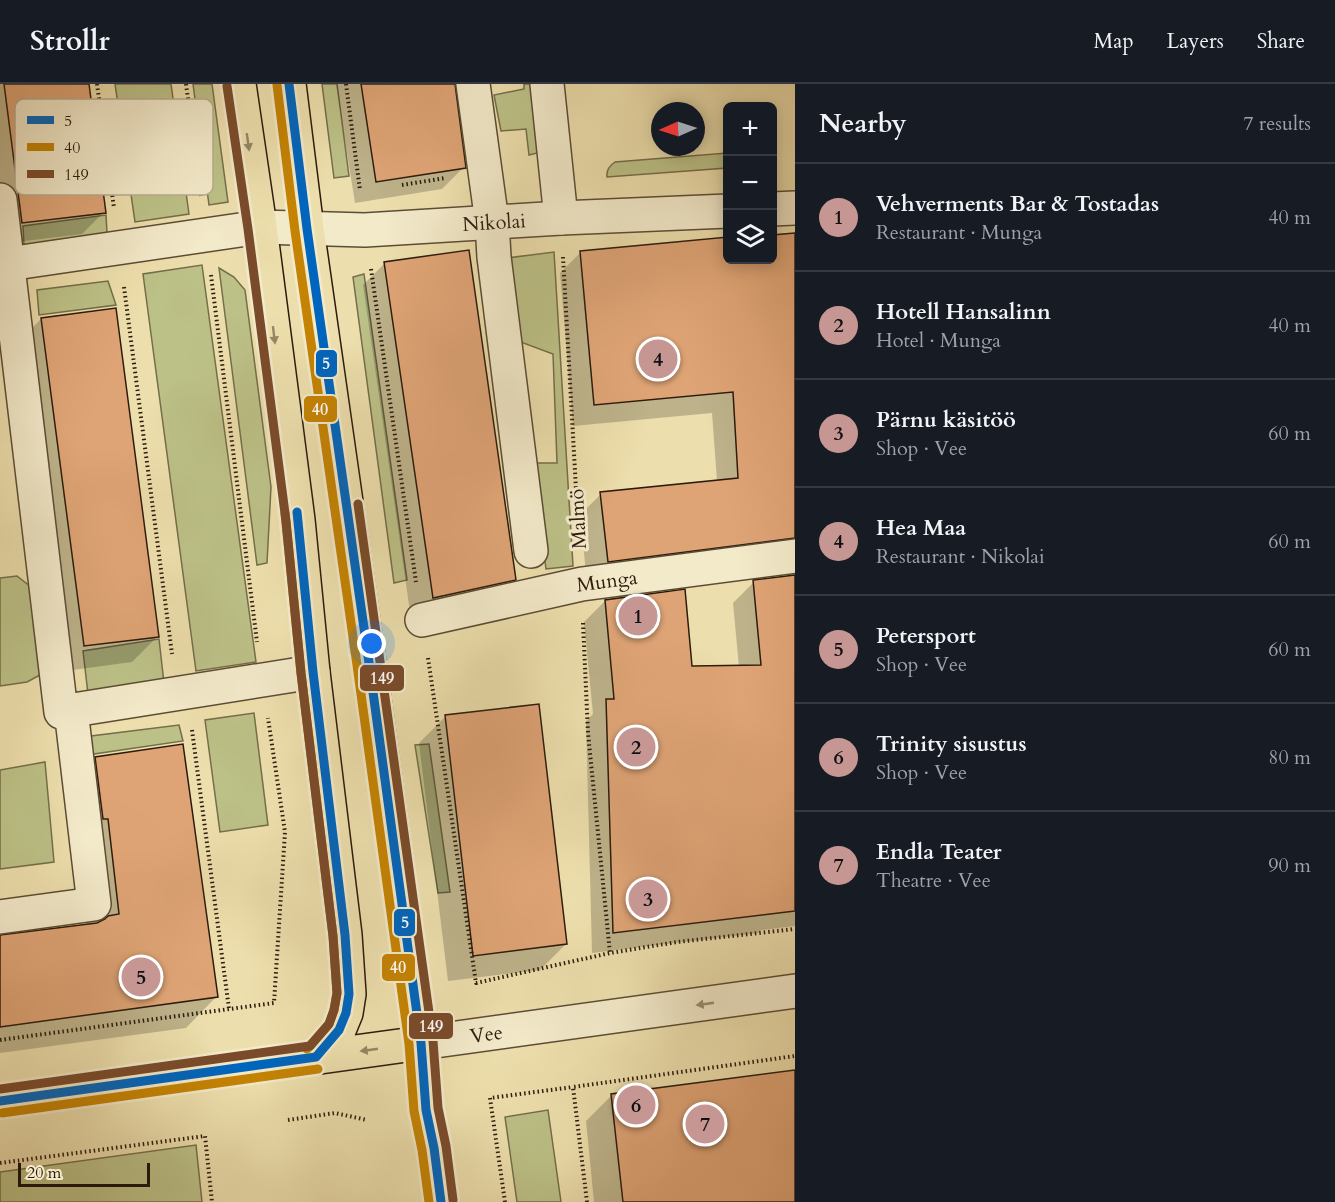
<!DOCTYPE html>
<html lang="en">
<head>
<meta charset="utf-8">
<style>
	body { margin:0; font-family:Cardo,serif; background:#20242c; color:#f1f3f6 }
	.controls { position:absolute; right:18px; top:18px; display:grid; overflow:hidden; border-radius:9px; box-shadow:0 3px 15px #0003 }
	.controls button { width:54px; height:54px; display:grid; place-items:center; padding:0; border:0; border-bottom:2px solid #363941; background:#171b24; color:#f1f3f6; font:30px sans-serif }
	.compass { position:absolute; left:651px; top:18px; width:54px; height:54px; border-radius:50%; background:#171b24; box-shadow:0 3px 15px #0003; rotate:267deg }
	.scale { position:absolute; left:18px; bottom:15px; width:132px; box-sizing:border-box; padding-left:6px; border:3px solid #2c1b0d; border-top:0; font-size:16px; line-height:21px; white-space:nowrap; color:#2c1b0d; -webkit-text-stroke:4px #f3eaca; paint-order:stroke }
	.you { position:absolute; left:372px; top:560px; width:21px; height:21px; margin:-15px; border:4px solid #fff; border-radius:50%; background:#1a73e8; box-shadow:0 0 0 9px #1a73e833 }
	.badge { display:grid; place-items:center; width:39px; height:39px; border-radius:50%; background:#c59692; color:#111; font-size:20px; font-weight:700 }
	.pin { position:absolute; translate:-50% -50%; border:3px solid #fff; box-shadow:0 2px 6px #0006 }
	.list { margin:0; padding:0; list-style:none }
	h2 { display:flex; justify-content:space-between; align-items:center; height:78px; margin:0; padding:0 24px; font-size:26px }
	h2 small { font-size:20px; font-weight:400; color:#9ea1a6 }
	.list li { display:grid; grid-template-columns:39px 1fr auto; gap:18px; align-items:center; box-sizing:border-box; height:108px; padding:0 24px; border-top:2px solid #363941 }
	.list b { display:block; font-size:22px; white-space:nowrap }
	.list p { margin:0; font-size:20px; white-space:nowrap; color:#9ea1a6 }
	.list em { font-size:20px; font-style:normal; color:#9ea1a6 }
	.icon { flex:none; width:33px; height:33px; fill:none; stroke:currentColor; stroke-width:2; stroke-linecap:round; stroke-linejoin:round }
	.map { position:relative; flex:none; width:795px; height:1118px; overflow:hidden }
	header { display:flex; align-items:center; gap:36px; box-sizing:border-box; height:84px; padding:0 30px; background:#171b24; border-bottom:2px solid #363941 }
	header strong { font-size:28px }
	nav { display:flex; gap:33px; margin-inline-start:auto; font-size:21px }
	main { display:flex }
	aside { flex:1; background:#171b24 }
	.map>svg:first-child { display:block }
	.green { fill:#bcc187; stroke:#746e4a; stroke-width:1.5 }
	.shadow { fill:#0003 }
	.building { fill:#dfa476; stroke:#2c1b0d; stroke-width:1.5 }
	.lines { fill:none; stroke-linecap:round; stroke-linejoin:round }
	.minor-casing { stroke:#5c4c35; stroke-width:36 }
	.major-casing { stroke:#2c1b0d; stroke-width:36 }
	.path { stroke:#2c1b0d; stroke-width:4; stroke-dasharray:1.5 3; stroke-linecap:butt }
	.minor { stroke:#f3eaca; stroke-width:33 }
	.major { stroke:#eddfad; stroke-width:33 }
	.bus-1-casing { stroke:#f3eaca; stroke-width:14 }
	.bus-2-casing { stroke:#f3eaca; stroke-width:14 }
	.bus-3-casing { stroke:#f3eaca; stroke-width:14 }
	.bus-1 { stroke:#0065bd; stroke-width:9 }
	.bus-2 { stroke:#c48303; stroke-width:9 }
	.bus-3 { stroke:#7a4b2a; stroke-width:9 }
	.oneway { fill:#968765 }
	.oneway2 { fill:#998d75 }
	.labels { text-anchor:middle; dominant-baseline:central; stroke-width:6; stroke-linejoin:round; paint-order:stroke }
	.street-label { font-size:20px; fill:#2c1b0d; stroke:#f3eaca }
	.key { fill:#f3eaca; stroke:#b7ac91; stroke-width:1.5 }
	.key-label { font-size:16px; fill:#2c1b0d }
	.line-badge { stroke:#f3eaca; stroke-width:2 }
	.badge-label { font-size:16px; text-anchor:middle; font-weight:bold; fill:#fff }
</style>
</head>
<body>
<header>
<strong>Strollr</strong>
<nav><a>Map</a><a>Layers</a><a>Share</a></nav>
</header>
<main>
<div class="map">
<svg width="795" height="1118" viewBox="0 0 795 1118">
	<rect width="100%" height="100%" fill="#eddfad"/>
	<filter id="stains"><feTurbulence type="fractalNoise" baseFrequency=".00333" numOctaves="4"/><feColorMatrix values="0 0 0 0 .2 0 0 0 0 .09 0 0 0 0 .02 0 0 0 .5 -.17"/></filter>
	<radialGradient id="worn" r=".72"><stop offset=".6" stop-color="#630" stop-opacity="0"/><stop offset="1" stop-color="#630" stop-opacity=".3"/></radialGradient>
	<path class="green" d="M 115,0 L 171,0 L 189,130 L 135,138 Z
		M 193,0 L 212,0 L 228,118 L 209,121 Z
		M 322,0 L 337,0 L 349,92 L 334,94 Z
		M 524,0 L 533,0 L 541,68 L 529,71 L 526,45 L 501,47 L 494,11 L 524,5 Z
		M 727,69 L 727,84 L 607,93 C 606,86 609,82 615,78 Z
		M 106,131 L 107,149 L 24,161 L 23,142 Z
		M 554,168 L 573,482 L 546,485 L 532,379 L 557,379 L 553,270 L 518,257 L 507,174 Z
		M 202,181 L 256,578 L 196,587 L 143,190 Z
		M 219,184 L 234,193 L 245,206 L 271,403 L 267,479 L 257,481 Z
		M 364,190 L 407,496 L 394,499 L 353,193 Z
		M 108,197 L 116,221 L 39,231 L 37,206 Z
		M 17,492 L 31,503 L 40,591 L 27,598 L 0,602 L 0,494 Z
		M 159,555 L 164,599 L 88,610 L 83,567 Z
		M 254,629 L 268,741 L 220,748 L 205,636 Z
		M 179,641 L 183,657 L 80,672 L 83,653 Z
		M 429,660 L 450,808 L 438,809 L 415,661 Z
		M 45,678 L 54,778 L 0,785 L 0,686 Z
		M 548,1026 L 561,1118 L 517,1118 L 505,1033 Z
		M 196,1061 L 202,1118 L 0,1118 L 0,1088 Z"/>
	<path class="shadow" d="M 0,0 L 87,0 L 104,128 L 82,150 L 0,160 Z
		M 336,0 L 453,0 L 464,83 L 442,105 L 355,119 Z
		M 795,151 L 795,842 L 761,846 L 758,849 L 592,869 L 586,637 L 593,630 L 584,538 L 605,517 L 691,584 L 739,583 L 733,519 L 754,498 L 793,493 L 793,491 L 789,481 L 587,498 L 580,431 L 601,410 L 717,397 L 712,329 L 573,342 L 560,189 L 581,168 L 728,176 L 772,176 Z
		M 385,179 L 515,495 L 493,517 L 411,535 L 363,201 Z
		M 41,235 L 158,552 L 132,578 L 58,588 L 15,261 Z
		M 446,632 L 566,860 L 540,886 L 448,897 L 419,659 Z
		M 96,675 L 216,913 L 186,944 L 0,969 L 0,853 L 86,842 L 77,765 L 65,706 Z
		M 795,987 L 795,1118 L 594,1118 L 586,1037 L 612,1011 Z"/>
	<path class="building" d="M 4,0 L 89,0 L 106,129 L 22,139 Z
		M 361,0 L 455,0 L 466,84 L 376,98 Z
		M 795,149 L 795,454 L 608,478 L 600,408 L 738,394 L 733,308 L 594,321 L 580,167 L 728,153 L 728,176 L 772,176 L 772,151 Z
		M 469,166 L 516,496 L 433,514 L 384,178 Z
		M 116,224 L 159,553 L 84,562 L 41,234 Z
		M 795,491 L 795,827 L 613,849 L 606,615 L 614,615 L 605,516 L 685,505 L 692,582 L 761,581 L 753,496 Z
		M 539,620 L 567,860 L 473,872 L 445,631 Z
		M 183,660 L 218,913 L 0,943 L 0,851 L 97,839 L 105,835 L 108,832 L 119,830 L 108,735 L 103,735 L 95,673 Z
		M 795,986 L 795,1118 L 623,1118 L 611,1010 Z"/>
	<g class="lines">
		<g class="minor-casing">
			<g id="minor">
				<path d="M 473,0 L 492,138 L 494,173 L 531,467"/>
				<path d="M 547,0 L 561,134"/>
				<path d="M 0,116 L 61,628 L 313,588"/>
				<path d="M 772,125 L 795,124"/>
				<path id="s1" d="M 8,180 L 260,143 L 365,146 L 561,134 L 728,127"/>
				<path id="s2" d="M 422,536 L 582,500 L 795,472"/>
				<path d="M 0,833 L 94,820 L 71,626"/>
				<path id="s3" d="M 421,959 L 795,907"/>
			</g>
		</g>
		<g class="major-casing">
			<path id="major" d="M 239,0 L 260,143 L 298,436 L 313,588 L 345,851 L 349,910 L 346,929 L 339,946 L 316,973
				M 289,0 L 307,145 L 369,579 L 421,959 L 426,1026 L 434,1064 L 441,1118
				M 0,1017 L 421,959"/>
		</g>
		<path class="path" d="M 97,0 L 114,124
			M 186,0 L 201,112
			M 346,0 L 360,106
			M 402,101 L 445,94
			M 563,173 L 579,459
			M 371,185 L 416,498
			M 211,191 L 257,558
			M 124,203 L 172,570
			M 583,539 L 588,649 L 610,869
			M 428,574 L 476,899 L 610,869 L 677,858 L 795,845
			M 192,646 L 229,925
			M 0,956 L 274,919 L 285,748 L 268,634
			M 288,1036 L 335,1029 L 367,1036
			M 0,1079 L 205,1052 L 212,1118
			M 505,1118 L 490,1014 L 573,1003
			M 587,1118 L 573,1003 L 795,972"/>
		<use href="#minor" class="minor"/>
		<use href="#major" class="major"/>
		<g class="bus-1-casing">
			<path id="bus-1" d="M 289,0 L 307,145 L 369,579 L 421,959 L 426,1026 L 434,1064 L 441,1118
				M 297,428 L 313,588 L 345,851 L 349,910 L 346,929 L 339,946 L 316,973
				M 0,1017 L 316,973"/>
		</g>
		<g class="bus-2-casing">
			<path id="bus-2" d="M 277,1 L 295,147 L 357,581 L 409,960 L 414,1027 L 422,1066 L 429,1118
				M 285,429 L 301,589 L 333,852 L 337,909 L 334,926 L 329,940 L 307,965
				M 2,1029 L 318,985"/>
		</g>
		<g class="bus-3-casing">
			<path id="bus-3" d="M 358,420 L 433,957 L 438,1024 L 446,1062 L 453,1116
				M 0,1005 L 310,962 L 329,940 L 334,926 L 337,909 L 333,852 L 301,589 L 286,437 L 248,145 L 227,2"/>
		</g>
		<use href="#bus-1" class="bus-1"/>
		<use href="#bus-2" class="bus-2"/>
		<use href="#bus-3" class="bus-3"/>
	</g>
	<defs><path id="oneway-solid" d="M-6-.8H1V-3.2L6.5 0L1 3.2V.8H-6Z" transform="scale(1.5)"/></defs>
	<g class="oneway">
		<use href="#oneway-solid" transform="translate(248 58) rotate(82)"/>
		<use href="#oneway-solid" transform="translate(274 251) rotate(83)"/>
		<use href="#oneway-solid" transform="translate(369 966) rotate(172)"/>
	</g>
	<use class="oneway2" href="#oneway-solid" transform="translate(705 920) rotate(172)"/>
	<g class="labels">
		<g class="street-label">
			<text stroke="none"><textPath href="#s1" startOffset="489">Nikolai</textPath></text>
			<text transform="translate(578 435) rotate(-93)">Malmö</text>
			<text stroke="none"><textPath href="#s2" startOffset="189">Munga</textPath></text>
			<text stroke="none"><textPath href="#s3" startOffset="66">Vee</textPath></text>
		</g>
	</g>
	<rect x="15" y="15" width="198" height="96" rx="9" class="key"/>
	<rect x="27" y="32" width="27" height="8" fill="#0065bd"/>
	<rect x="27" y="59" width="27" height="8" fill="#c48303"/>
	<rect x="27" y="86" width="27" height="8" fill="#7a4b2a"/>
	<g class="key-label">
		<text x="64" y="42">5</text>
		<text x="64" y="69">40</text>
		<text x="64" y="96">149</text>
	</g>
	<g class="line-badge">
		<rect x="315" y="265" width="23" height="29" rx="6" fill="#0065bd"/>
		<rect x="303" y="311" width="35" height="28" rx="6" fill="#c48303"/>
		<rect x="359" y="580" width="46" height="28" rx="6" fill="#7a4b2a"/>
		<rect x="393" y="824" width="23" height="29" rx="6" fill="#0065bd"/>
		<rect x="381" y="869" width="35" height="29" rx="6" fill="#c48303"/>
		<rect x="408" y="928" width="46" height="28" rx="6" fill="#7a4b2a"/>
	</g>
	<g class="badge-label">
		<text x="326" y="285">5</text>
		<text x="320" y="331">40</text>
		<text x="382" y="600">149</text>
		<text x="405" y="844">5</text>
		<text x="398" y="889">40</text>
		<text x="431" y="948">149</text>
	</g>
	<rect width="100%" height="100%" filter="url(#stains)"/>
	<rect width="100%" height="100%" fill="url(#worn)"/>
</svg>
<div class="controls">
<button>+</button>
<button>−</button>
<button><svg class="icon" aria-label="layers" viewBox="0 0 24 24"><path d="M12 4l9 5-9 5-9-5zM3 14l9 5 9-5"/></svg></button>
</div>
<svg class="compass" viewBox="-18 -18 36 36"><path d="M0-13l5 13h-10z" fill="#e53935"/><path d="M0 13l5-13h-10z" fill="#9ea1a6"/></svg>
<div class="scale">20 m</div>
<div class="you"></div>
<div class="pin badge" style="left:638px;top:532px">1</div>
<div class="pin badge" style="left:636px;top:663px">2</div>
<div class="pin badge" style="left:648px;top:815px">3</div>
<div class="pin badge" style="left:658px;top:275px">4</div>
<div class="pin badge" style="left:141px;top:893px">5</div>
<div class="pin badge" style="left:636px;top:1021px">6</div>
<div class="pin badge" style="left:705px;top:1040px">7</div>
</div>
<aside>
<h2>Nearby<small>7 results</small></h2>
<ul class="list">
<li><span class="badge">1</span><div><b>Vehverments Bar &amp; Tostadas</b><p>Restaurant · Munga</p></div><em>40 m</em></li>
<li><span class="badge">2</span><div><b>Hotell Hansalinn</b><p>Hotel · Munga</p></div><em>40 m</em></li>
<li><span class="badge">3</span><div><b>Pärnu käsitöö</b><p>Shop · Vee</p></div><em>60 m</em></li>
<li><span class="badge">4</span><div><b>Hea Maa</b><p>Restaurant · Nikolai</p></div><em>60 m</em></li>
<li><span class="badge">5</span><div><b>Petersport</b><p>Shop · Vee</p></div><em>60 m</em></li>
<li><span class="badge">6</span><div><b>Trinity sisustus</b><p>Shop · Vee</p></div><em>80 m</em></li>
<li><span class="badge">7</span><div><b>Endla Teater</b><p>Theatre · Vee</p></div><em>90 m</em></li>
</ul>
</aside>
</main>
</body>
</html>
